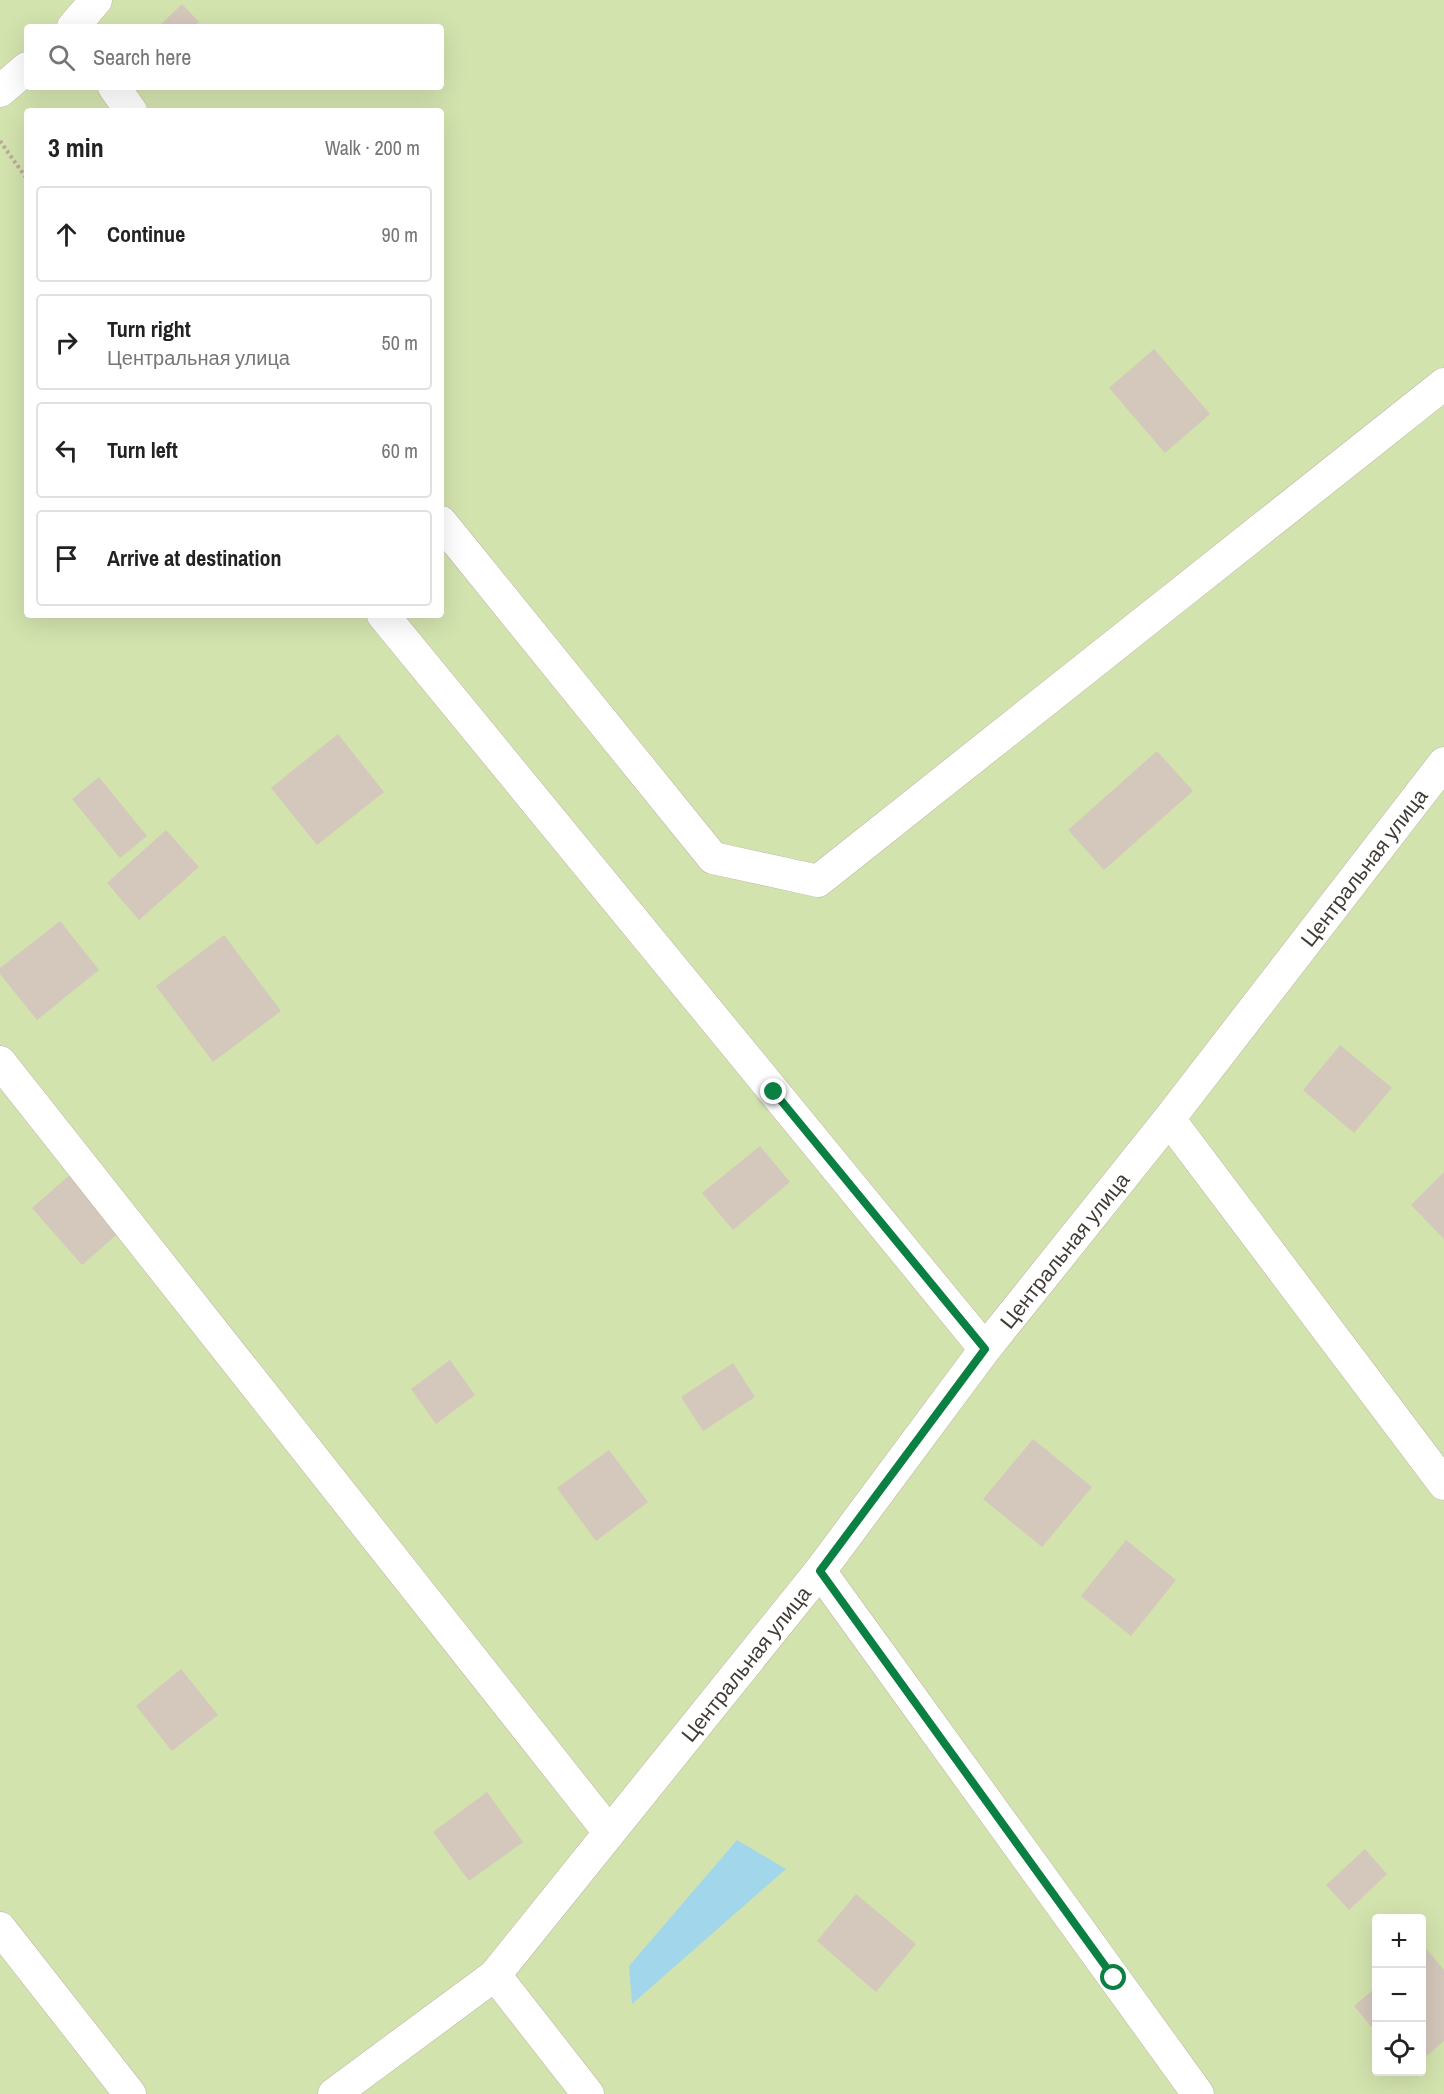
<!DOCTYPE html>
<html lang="en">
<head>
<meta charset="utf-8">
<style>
	body { margin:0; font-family:"Archivo Narrow",sans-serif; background:#f6f6f6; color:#222 }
	.controls { position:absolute; right:18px; bottom:18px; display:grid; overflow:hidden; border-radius:6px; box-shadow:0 6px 24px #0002 }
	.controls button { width:54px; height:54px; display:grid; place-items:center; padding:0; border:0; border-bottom:2px solid #e0e0e0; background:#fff; color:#222; font:30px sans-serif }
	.stop { position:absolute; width:18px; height:18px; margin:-14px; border:4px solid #0b8043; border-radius:50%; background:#fff }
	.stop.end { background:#0b8043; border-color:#fff; box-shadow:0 2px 6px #0008 }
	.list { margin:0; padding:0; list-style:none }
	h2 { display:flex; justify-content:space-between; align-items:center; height:78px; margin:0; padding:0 24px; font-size:26px }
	h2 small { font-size:20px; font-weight:400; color:#767676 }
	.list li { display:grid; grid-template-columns:39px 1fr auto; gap:18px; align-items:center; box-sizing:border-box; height:96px; margin:0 12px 12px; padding:0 12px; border:2px solid #e0e0e0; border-radius:6px }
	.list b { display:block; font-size:22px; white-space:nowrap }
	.list p { margin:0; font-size:20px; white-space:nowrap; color:#767676 }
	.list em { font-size:20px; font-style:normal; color:#767676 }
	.icon { flex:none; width:33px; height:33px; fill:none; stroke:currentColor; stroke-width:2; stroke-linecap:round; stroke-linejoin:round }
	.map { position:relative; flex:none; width:1444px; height:2094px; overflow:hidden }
	.search { position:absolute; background:#fff; box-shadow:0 6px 24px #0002; left:24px; top:24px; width:420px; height:66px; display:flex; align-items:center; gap:15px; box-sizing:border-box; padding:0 21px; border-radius:6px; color:#767676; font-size:22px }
	.panel { position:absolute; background:#fff; box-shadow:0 6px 24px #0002; left:24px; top:108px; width:420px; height:510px; border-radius:6px }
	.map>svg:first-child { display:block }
	.green { fill:#d3e3ae; fill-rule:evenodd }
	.water { fill:#a2d7eb }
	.building { fill:#d4c7bc }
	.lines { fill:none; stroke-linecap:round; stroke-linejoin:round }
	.minor-casing { stroke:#beb4a9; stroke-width:33 }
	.path { stroke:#bcaa99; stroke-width:4; stroke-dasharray:3 3; stroke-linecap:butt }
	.minor { stroke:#fff; stroke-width:32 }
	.route { stroke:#0b8043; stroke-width:8 }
	.labels { text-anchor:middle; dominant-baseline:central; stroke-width:6; stroke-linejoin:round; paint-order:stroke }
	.street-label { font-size:21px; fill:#423a34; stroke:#fff }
</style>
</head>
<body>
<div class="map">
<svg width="1444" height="2094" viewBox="0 0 1444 2094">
	<rect width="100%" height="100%" fill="#f0ebe3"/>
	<path class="green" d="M 0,0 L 1444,0 L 1444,2094 L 0,2094 ZM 27,27 L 441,27 L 441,87 L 27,87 ZM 27,111 L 441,111 L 441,615 L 27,615 ZM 1376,1918 L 1422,1918 L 1422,2072 L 1376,2072 Z"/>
	<path class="water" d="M 737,1840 L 786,1869 L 632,2004 L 629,1966 Z"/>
	<path class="building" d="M 182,4 L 199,22 L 194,27 L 158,27 Z
		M 1154,349 L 1210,414 L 1165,453 L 1109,388 Z
		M 338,734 L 384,792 L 317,845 L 271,788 Z
		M 1157,751 L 1193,791 L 1104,870 L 1068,830 Z
		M 99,777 L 147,836 L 120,858 L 72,799 Z
		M 166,830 L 199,867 L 139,920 L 107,883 Z
		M 60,921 L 99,970 L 37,1020 L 0,974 L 0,968 Z
		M 224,935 L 281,1011 L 213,1062 L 156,986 Z
		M 1340,1045 L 1392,1088 L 1354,1133 L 1303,1090 Z
		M 760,1146 L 790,1182 L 733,1230 L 702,1193 Z
		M 73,1172 L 123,1229 L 82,1265 L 32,1208 Z
		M 1444,1172 L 1444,1239 L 1411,1205 Z
		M 450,1360 L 475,1395 L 436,1424 L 411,1389 Z
		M 733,1363 L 755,1397 L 703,1431 L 681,1397 Z
		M 1033,1439 L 1092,1487 L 1042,1547 L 983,1499 Z
		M 609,1450 L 648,1502 L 596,1541 L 557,1488 Z
		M 1126,1540 L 1176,1580 L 1131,1636 L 1081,1596 Z
		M 181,1669 L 218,1715 L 172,1751 L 136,1706 Z
		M 487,1792 L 523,1842 L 469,1881 L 433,1832 Z
		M 1365,1849 L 1387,1874 L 1349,1910 L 1326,1885 Z
		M 856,1894 L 916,1944 L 876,1992 L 817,1941 Z
		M 1424,1946 L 1444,1970 L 1444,2041 L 1422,2060 Z
		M 1376,1987 L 1376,2032 L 1354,2006 Z"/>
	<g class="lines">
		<g class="minor-casing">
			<g id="minor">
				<path d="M 73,27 L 96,0"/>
				<path d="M 114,87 L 131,111"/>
				<path d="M 0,91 L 27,68"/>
				<path d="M 441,522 L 713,858 L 818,881 L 1444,384"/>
				<path d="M 383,615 L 985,1349"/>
				<path d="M 0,1062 L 609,1832"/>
				<path d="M 1169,1119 L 1444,1484"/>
				<path d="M 820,1571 L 1198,2094"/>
				<path d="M 0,1928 L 130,2094"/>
				<path d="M 495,1975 L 588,2094"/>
				<path id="s1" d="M 334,2094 L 495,1975 L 820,1571 L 985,1349 L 1169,1119 L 1444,763"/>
			</g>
		</g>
		<path class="path" d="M 0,141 L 27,179"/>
		<use href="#minor" class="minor"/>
	</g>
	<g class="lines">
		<path class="route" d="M 774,1092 L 985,1349 L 820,1571 L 1114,1978"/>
	</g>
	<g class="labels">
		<g class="street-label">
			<text stroke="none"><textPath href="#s1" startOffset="1608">Центральная улица</textPath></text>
			<text stroke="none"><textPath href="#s1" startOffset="1122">Центральная улица</textPath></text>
			<text stroke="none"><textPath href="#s1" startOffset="600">Центральная улица</textPath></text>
		</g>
	</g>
</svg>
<div class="controls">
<button>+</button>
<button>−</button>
<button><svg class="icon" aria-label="locate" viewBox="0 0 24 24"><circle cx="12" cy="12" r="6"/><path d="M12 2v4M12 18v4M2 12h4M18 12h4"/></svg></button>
</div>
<div class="stop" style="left:1114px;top:1978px"></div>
<div class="stop end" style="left:774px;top:1092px"></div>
<div class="search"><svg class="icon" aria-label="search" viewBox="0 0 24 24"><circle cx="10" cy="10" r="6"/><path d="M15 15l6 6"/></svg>Search here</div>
<section class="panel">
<h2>3 min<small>Walk · 200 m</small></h2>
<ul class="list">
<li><svg class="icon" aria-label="ahead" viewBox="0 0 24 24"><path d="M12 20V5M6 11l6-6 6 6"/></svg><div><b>Continue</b></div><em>90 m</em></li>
<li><svg class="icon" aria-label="right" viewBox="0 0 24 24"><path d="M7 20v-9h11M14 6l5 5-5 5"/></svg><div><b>Turn right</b><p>Центральная улица</p></div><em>50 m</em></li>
<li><svg class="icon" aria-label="left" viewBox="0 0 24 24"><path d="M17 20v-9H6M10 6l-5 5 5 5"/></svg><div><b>Turn left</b></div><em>60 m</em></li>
<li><svg class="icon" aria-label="arrive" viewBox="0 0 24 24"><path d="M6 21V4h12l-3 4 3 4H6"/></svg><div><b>Arrive at destination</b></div></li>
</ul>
</section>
</div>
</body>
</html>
